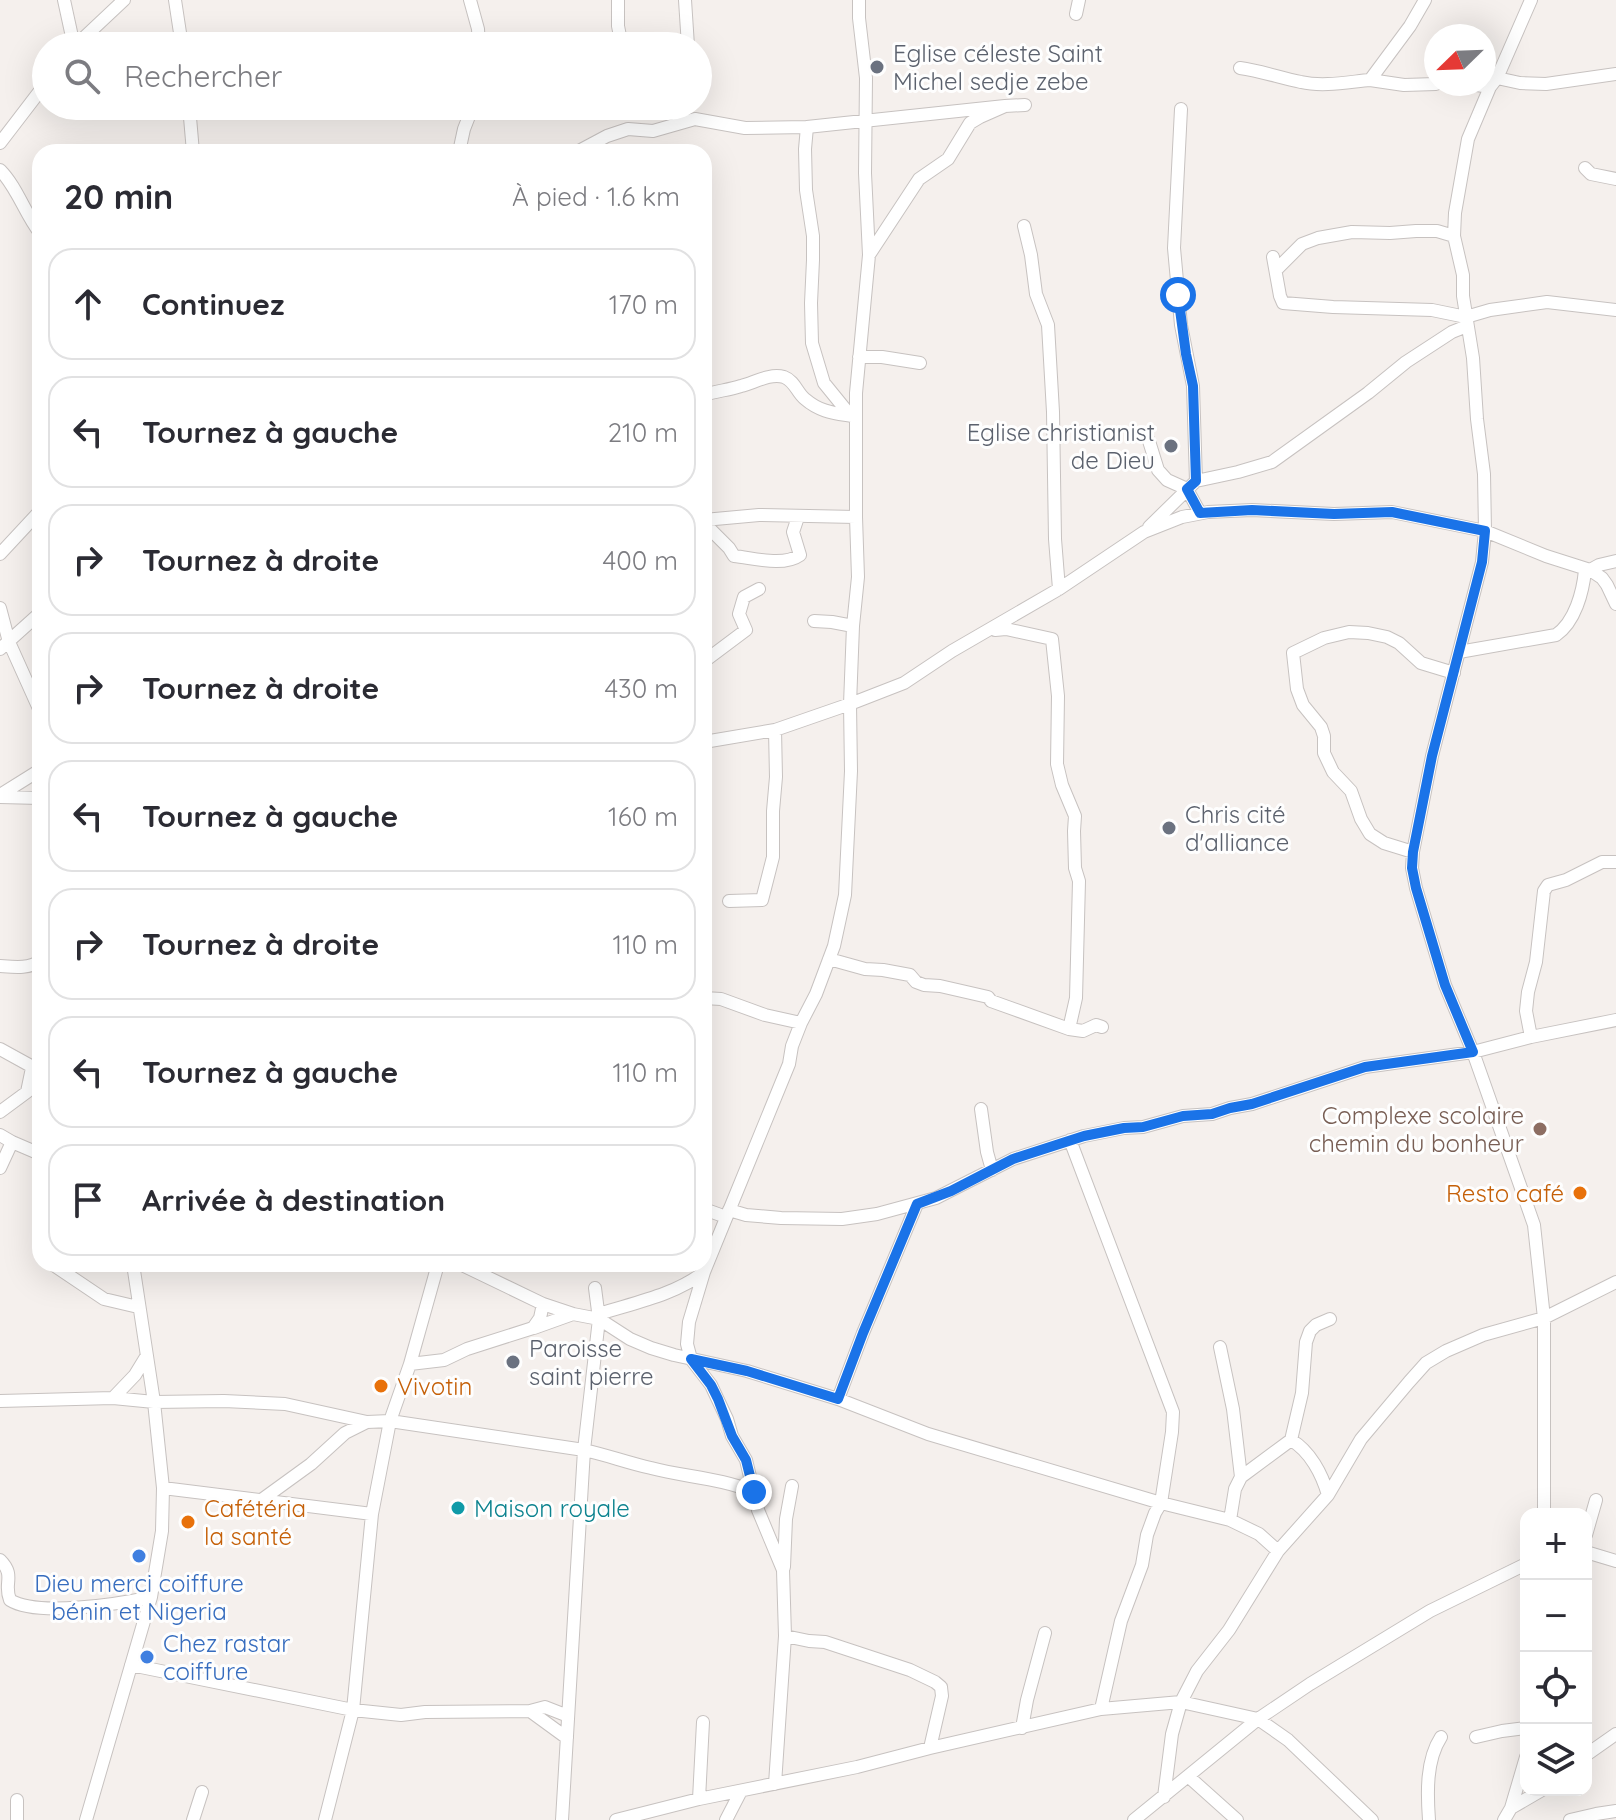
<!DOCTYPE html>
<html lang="fr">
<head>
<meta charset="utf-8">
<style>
	body { margin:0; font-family:Quicksand,sans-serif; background:#f7f7f7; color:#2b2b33 }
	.controls { position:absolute; right:24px; bottom:24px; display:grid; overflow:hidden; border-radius:16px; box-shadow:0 8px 32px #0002 }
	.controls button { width:72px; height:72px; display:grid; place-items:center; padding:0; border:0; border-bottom:2px solid #e1e1e2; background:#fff; color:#2b2b33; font:40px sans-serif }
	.compass { position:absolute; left:1424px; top:24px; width:72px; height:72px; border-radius:50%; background:#fff; box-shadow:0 8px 32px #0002; rotate:247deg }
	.stop { position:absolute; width:24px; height:24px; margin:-18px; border:6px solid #1a73e8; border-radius:50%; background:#fff }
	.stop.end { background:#1a73e8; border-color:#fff; box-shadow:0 2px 8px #0008 }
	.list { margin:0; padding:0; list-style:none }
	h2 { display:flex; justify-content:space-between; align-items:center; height:104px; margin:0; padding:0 32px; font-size:34px }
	h2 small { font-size:26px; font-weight:400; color:#7c7c81 }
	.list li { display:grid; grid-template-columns:52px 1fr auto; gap:24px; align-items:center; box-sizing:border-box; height:112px; margin:0 16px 16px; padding:0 16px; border:2px solid #e1e1e2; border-radius:24px }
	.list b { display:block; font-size:30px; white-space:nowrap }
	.list em { font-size:26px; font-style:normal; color:#7c7c81 }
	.icon { flex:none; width:44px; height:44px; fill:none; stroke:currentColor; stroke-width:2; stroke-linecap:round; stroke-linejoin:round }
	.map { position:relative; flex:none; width:1616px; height:1820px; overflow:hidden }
	.search { position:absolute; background:#fff; box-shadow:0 8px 32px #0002; left:32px; top:32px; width:680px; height:88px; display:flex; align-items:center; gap:20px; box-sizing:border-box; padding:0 28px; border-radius:44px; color:#7c7c81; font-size:30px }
	.panel { position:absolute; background:#fff; box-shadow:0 8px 32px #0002; left:32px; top:144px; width:680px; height:1128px; border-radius:24px }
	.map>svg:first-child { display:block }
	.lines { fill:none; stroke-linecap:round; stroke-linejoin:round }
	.minor-casing { stroke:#c7c2c0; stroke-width:14 }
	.minor { stroke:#fff; stroke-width:12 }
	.route { stroke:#1a73e8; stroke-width:10 }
	.worship-dot { fill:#6b7280; stroke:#fefefe; stroke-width:3 }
	.education-dot { fill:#8d6e63; stroke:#fefefe; stroke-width:3 }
	.food-dot { fill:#e8710a; stroke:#fefefe; stroke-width:3 }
	.culture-dot { fill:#0f9aa8; stroke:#fefefe; stroke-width:3 }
	.shop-dot { fill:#3f7fe0; stroke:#fefefe; stroke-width:3 }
	.labels { text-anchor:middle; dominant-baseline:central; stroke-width:6; stroke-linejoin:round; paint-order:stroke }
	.worship-label { font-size:24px; fill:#5b616d; stroke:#fefefe; text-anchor:start }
	.education-label { font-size:24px; fill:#785e54; stroke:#fefefe; text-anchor:end }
	.food-label { font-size:24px; fill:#c56008; stroke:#fefefe; text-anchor:start }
	.culture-label { font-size:24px; fill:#0d838f; stroke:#fefefe; text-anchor:start }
	.shop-label { font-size:24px; fill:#366cbe; stroke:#fefefe }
</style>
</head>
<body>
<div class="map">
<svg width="1616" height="1820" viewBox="0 0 1616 1820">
	<rect width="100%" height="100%" fill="#f5f0ed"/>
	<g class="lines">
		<g class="minor-casing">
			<path id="minor" d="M 64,0 L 74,46
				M 175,0 L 182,46
				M 470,0 L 478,29 L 479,46
				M 618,0 L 618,26 L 622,46
				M 685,0 L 688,46
				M 1425,0 L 1410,26 L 1370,80 L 1404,85 L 1436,84
				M 1531,0 L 1497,78 L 1490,87 L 1468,139 L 1455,213 L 1454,236 L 1463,275 L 1463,296 L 1473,358 L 1477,419 L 1484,474 L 1485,531 L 1482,562 L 1432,756 L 1413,852 L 1412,868 L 1416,888 L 1445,985 L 1473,1052 L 1534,1225 L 1544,1318 L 1544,1514
				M 1076,14 L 1079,0
				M 75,46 L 124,0
				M 1240,68 C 1261,71 1281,78 1301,82 C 1323,87 1348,82 1370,80
				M 1497,78 L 1520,83 L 1546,84 L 1616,74
				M 1470,84 L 1490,87
				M 189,106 L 193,152
				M 0,143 L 46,83
				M 459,152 L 464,129 L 473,106
				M 577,152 L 607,136 L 628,129 L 653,131 L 695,119 L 745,128 L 807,127
				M 1585,168 L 1591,174 L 1616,179
				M 0,170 C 17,187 25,214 40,233
				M 1024,226 L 1031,255 L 1036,294 L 1048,325 L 1053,412 L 1055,539 L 1059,589
				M 869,255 L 919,179 L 948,159 L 970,123 L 980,117 L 1005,106 L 1025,105
				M 1273,257 L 1280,296 L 1283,303 L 1333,307 L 1432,310 L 1466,317 L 1490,310 L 1547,302 L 1616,310
				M 1276,270 L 1302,244 L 1318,238 L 1352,232 L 1390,233 L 1416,231 L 1437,231 L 1454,236
				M 859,357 L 882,357 L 920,363
				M 704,395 C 716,391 729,390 741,386 C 754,383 769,373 784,377 C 795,381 797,393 805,399 C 820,412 834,413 852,416
				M 850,415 L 824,383 L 812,343 L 811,303 L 813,260 L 813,236 L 806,190 L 805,149 L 807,127 L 1005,106
				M 1149,441 L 1158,470 L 1167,480 L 1187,489 L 1200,513
				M 1196,481 L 1238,472 L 1272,462 L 1368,393 L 1406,362 L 1452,332 L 1467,326
				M 704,520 L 759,515 L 856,517
				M 704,523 L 729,548 L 734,556 C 754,558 783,567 800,555 L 793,532 L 798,517
				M 1149,527 L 1196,481 L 1193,386 L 1181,325 L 1174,248 L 1181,109
				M 0,554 L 40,511
				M 1590,570 L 1599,565 L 1616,561
				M 704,580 L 704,613
				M 0,608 L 9,642 L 40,711
				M 814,621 L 832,622 L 853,626
				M 995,630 L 1006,629 L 1052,639 L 1058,696 L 1057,764 L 1062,785 L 1075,816 L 1074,831 L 1075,868 L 1079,881 L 1076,998 L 1069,1029
				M 0,649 L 40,613
				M 1459,652 L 1556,635 C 1575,622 1583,592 1585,570
				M 706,660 L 746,630 L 739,614 L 744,597 L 759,589
				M 704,742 L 775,730 L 850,704 L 904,683 L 952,651 L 1059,589 L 1144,532 L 1182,517 L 1208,512 L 1252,510 L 1334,514 L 1392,512 L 1485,531 L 1546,556 L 1590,570 L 1602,578 L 1607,585 L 1616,604
				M 0,795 L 40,770
				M 0,797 L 40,798
				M 1413,852 L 1384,843 L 1370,834 L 1361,819 L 1351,791 L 1333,772 L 1324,753 L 1324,736 L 1321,727 L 1303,705 L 1297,689 L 1293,653 L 1324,638 L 1349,632 L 1368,633 L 1387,637 L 1399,643 L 1421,663 L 1454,673
				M 729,901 L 762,900 L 773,857 L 773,811 L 776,777 L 775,730
				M 829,959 L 865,969 L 883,970 L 910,975 L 916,982 L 924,985 L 940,986 L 988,997 L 991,1001 L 1069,1029 L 1083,1031 L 1096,1025 L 1102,1027
				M 0,966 C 14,967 29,969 40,961
				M 704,998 L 721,999 L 765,1015 L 801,1023
				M 1531,1037 L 1526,1011 L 1528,992 L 1536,962 L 1544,891 L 1548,885 L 1566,880 L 1602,862 L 1616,862
				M 0,1049 L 40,1071
				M 32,1068 L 27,1092 L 40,1081
				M 981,1109 L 987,1152 L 992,1170
				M 0,1112 L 27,1092
				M 0,1135 L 12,1142 L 40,1154
				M 1070,1140 L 1173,1412 L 1172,1432 L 1161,1503 L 1155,1513 L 1147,1535 L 1142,1565 L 1121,1621 L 1101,1709
				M 0,1168 L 12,1142
				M 704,1209 L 726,1217
				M 729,1210 L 746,1215 L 781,1218 L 842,1219 L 877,1214 L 936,1198 L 1013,1159 L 1084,1136 L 1124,1128 L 1143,1127 L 1183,1116 L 1212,1114 L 1230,1108 L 1252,1104 L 1365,1067 L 1473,1052 L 1531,1037 L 1616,1020
				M 52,1264 L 104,1299 L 138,1307
				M 460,1264 L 543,1304 L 573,1314 L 599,1319 L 630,1339 L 651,1348 L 674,1355 L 747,1371 L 838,1399 L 928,1434 L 1161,1503 L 1230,1520 L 1259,1534 L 1278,1551
				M 599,1314 C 633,1303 675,1295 704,1272
				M 534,1328 L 573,1314
				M 1220,1347 L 1233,1409 L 1241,1477
				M 410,1364 L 444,1360 L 467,1349 L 533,1328 L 540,1318 L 543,1304
				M 113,1398 L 135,1375 L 146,1357
				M 838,1399 L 863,1333 L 917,1204
				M 0,1401 L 113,1398 L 154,1402 L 224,1401 L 285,1404 L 367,1422 L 390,1421 L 584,1450 C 607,1455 628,1463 651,1468 C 685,1477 721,1478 754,1492
				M 1291,1440 C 1310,1451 1322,1474 1328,1495
				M 163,1488 L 372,1514
				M 260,1501 L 311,1464 L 345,1433 L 367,1422
				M 1230,1520 L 1235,1489 L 1241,1477 L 1291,1440 L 1302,1393 L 1306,1342 L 1310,1331 L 1316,1325 L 1330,1319
				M 1586,1535 L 1596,1500
				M 1586,1552 L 1616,1561
				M 0,1560 C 16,1576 3,1583 10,1600 C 37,1617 119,1604 151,1597
				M 784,1567 L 786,1519 L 792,1486
				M 785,1636 L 809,1641 L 825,1642 L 910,1670 L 935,1682 L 941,1687 L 942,1696 L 930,1748
				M 131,1665 L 353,1710 L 401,1715 L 425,1712 L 530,1711 L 567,1738
				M 530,1711 L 545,1707 L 568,1716
				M 1022,1728 L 1027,1700 L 1045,1633
				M 1476,1737 L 1502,1731 L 1526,1728
				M 1586,1755 L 1616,1734
				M 1189,1777 L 1237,1820
				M 775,1784 L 785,1636 L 783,1570 L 758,1510 L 746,1460 L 732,1436 L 727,1419 L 711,1385 L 691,1359 L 687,1344 L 689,1322 L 704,1272 L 789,1064 L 792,1046 L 801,1023 L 816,994 L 834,946 L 845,895 L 851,771 L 850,704 L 853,626 L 858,577 L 856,517 L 856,393 L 869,255 L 865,173 L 866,78 L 859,18 L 859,0
				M 1164,1797 L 1172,1734 L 1181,1702 L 1197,1671 L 1229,1630 L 1278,1551 L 1328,1495 L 1361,1439 L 1409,1382 L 1426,1363 L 1446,1351 L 1483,1335 L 1544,1318 L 1616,1282
				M 699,1799 L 703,1722
				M 1511,1808 L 1542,1790
				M 17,1820 L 17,1800
				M 86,1820 L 151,1597 L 162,1531 L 163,1488 L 154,1402 L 133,1264
				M 193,1820 L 202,1792
				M 325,1820 L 353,1710 L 372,1514 L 390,1421 L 410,1364 L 438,1264
				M 562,1820 L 584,1450 L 599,1319 L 595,1288
				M 616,1820 L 699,1799 L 857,1767 L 930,1748 L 1101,1709 L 1181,1702 L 1258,1719 L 1288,1740 L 1372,1820
				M 726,1820 L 741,1791
				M 1134,1820 L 1258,1719 L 1310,1684 L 1430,1611 L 1526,1564
				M 1429,1820 C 1427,1793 1426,1760 1441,1737
				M 1504,1820 L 1511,1808 L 1526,1757
				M 1570,1820 L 1596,1814 L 1616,1811"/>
		</g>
		<use href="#minor" class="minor"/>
	</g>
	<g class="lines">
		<path class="route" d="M 754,1492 L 746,1460 L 732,1436 L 718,1399 L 711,1385 L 691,1359 L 747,1371 L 838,1399 L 863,1333 L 917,1204 L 951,1191 L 1013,1159 L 1084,1136 L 1124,1128 L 1143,1127 L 1183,1116 L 1212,1114 L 1230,1108 L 1252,1104 L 1365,1067 L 1473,1052 L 1445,985 L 1416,888 L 1412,868 L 1413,852 L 1432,756 L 1482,562 L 1485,531 L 1392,512 L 1334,514 L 1252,510 L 1200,513 L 1187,489 L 1196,481 L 1193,386 L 1186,354 L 1178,295"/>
	</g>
	<g class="worship-dot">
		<circle cx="877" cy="67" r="8"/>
		<circle cx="1171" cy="446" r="8"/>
		<circle cx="1169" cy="828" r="8"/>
		<circle cx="513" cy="1362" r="8"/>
	</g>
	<circle class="education-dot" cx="1540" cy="1129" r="8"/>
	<g class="food-dot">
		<circle cx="1580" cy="1193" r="8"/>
		<circle cx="381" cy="1386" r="8"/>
		<circle cx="188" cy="1522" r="8"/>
	</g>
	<circle class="culture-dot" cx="458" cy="1508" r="8"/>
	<g class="shop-dot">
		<circle cx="139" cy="1556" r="8"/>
		<circle cx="147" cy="1657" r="8"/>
	</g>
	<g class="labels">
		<g class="worship-label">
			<text x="893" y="53">Eglise céleste Saint<tspan x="893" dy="28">Michel sedje zebe</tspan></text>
			<text x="1155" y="432" text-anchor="end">Eglise christianist<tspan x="1155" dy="28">de Dieu</tspan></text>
			<text x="1185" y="814">Chris cité<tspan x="1185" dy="28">d'alliance</tspan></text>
			<text x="529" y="1348">Paroisse<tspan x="529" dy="28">saint pierre</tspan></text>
		</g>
		<g class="education-label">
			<text x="1524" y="1115">Complexe scolaire<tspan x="1524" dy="28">chemin du bonheur</tspan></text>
		</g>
		<g class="food-label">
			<text x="1564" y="1193" text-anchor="end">Resto café</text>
			<text x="397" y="1386">Vivotin</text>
			<text x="204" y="1508">Cafétéria<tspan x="204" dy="28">la santé</tspan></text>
		</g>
		<g class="culture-label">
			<text x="474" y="1508">Maison royale</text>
		</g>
		<g class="shop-label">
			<text x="139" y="1583">Dieu merci coiffure<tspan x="139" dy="28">bénin et Nigeria</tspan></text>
			<text x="163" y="1643" text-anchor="start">Chez rastar<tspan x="163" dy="28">coiffure</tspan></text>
		</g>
	</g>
</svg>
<div class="controls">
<button>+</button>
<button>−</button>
<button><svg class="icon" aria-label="locate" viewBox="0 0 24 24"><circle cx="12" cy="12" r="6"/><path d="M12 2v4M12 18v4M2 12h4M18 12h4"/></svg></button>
<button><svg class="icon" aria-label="layers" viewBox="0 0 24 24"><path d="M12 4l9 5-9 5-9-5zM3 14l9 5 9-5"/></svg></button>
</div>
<svg class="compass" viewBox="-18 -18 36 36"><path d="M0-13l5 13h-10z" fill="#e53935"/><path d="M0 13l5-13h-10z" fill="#7c7c81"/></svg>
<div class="stop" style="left:1178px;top:295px"></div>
<div class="stop end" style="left:754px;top:1492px"></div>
<div class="search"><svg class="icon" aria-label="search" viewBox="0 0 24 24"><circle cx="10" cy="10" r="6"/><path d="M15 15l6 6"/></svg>Rechercher</div>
<section class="panel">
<h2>20 min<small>À pied · 1.6 km</small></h2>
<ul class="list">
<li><svg class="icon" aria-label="ahead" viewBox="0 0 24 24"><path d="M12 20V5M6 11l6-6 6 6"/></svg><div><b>Continuez</b></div><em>170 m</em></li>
<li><svg class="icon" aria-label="left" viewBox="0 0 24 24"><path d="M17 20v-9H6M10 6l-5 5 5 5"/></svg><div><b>Tournez à gauche</b></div><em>210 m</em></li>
<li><svg class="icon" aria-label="right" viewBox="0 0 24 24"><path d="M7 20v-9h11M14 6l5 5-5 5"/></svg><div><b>Tournez à droite</b></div><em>400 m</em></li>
<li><svg class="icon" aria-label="right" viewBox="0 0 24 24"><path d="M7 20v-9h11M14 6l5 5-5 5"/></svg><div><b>Tournez à droite</b></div><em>430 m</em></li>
<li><svg class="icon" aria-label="left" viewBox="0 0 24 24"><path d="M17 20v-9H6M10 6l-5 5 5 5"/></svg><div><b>Tournez à gauche</b></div><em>160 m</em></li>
<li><svg class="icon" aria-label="right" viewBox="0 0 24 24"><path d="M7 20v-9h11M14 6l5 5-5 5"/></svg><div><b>Tournez à droite</b></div><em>110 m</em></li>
<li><svg class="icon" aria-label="left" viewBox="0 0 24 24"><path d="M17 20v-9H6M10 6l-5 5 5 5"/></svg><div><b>Tournez à gauche</b></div><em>110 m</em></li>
<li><svg class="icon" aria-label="arrive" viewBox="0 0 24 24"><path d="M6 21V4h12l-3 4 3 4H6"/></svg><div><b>Arrivée à destination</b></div></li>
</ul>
</section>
</div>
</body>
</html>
